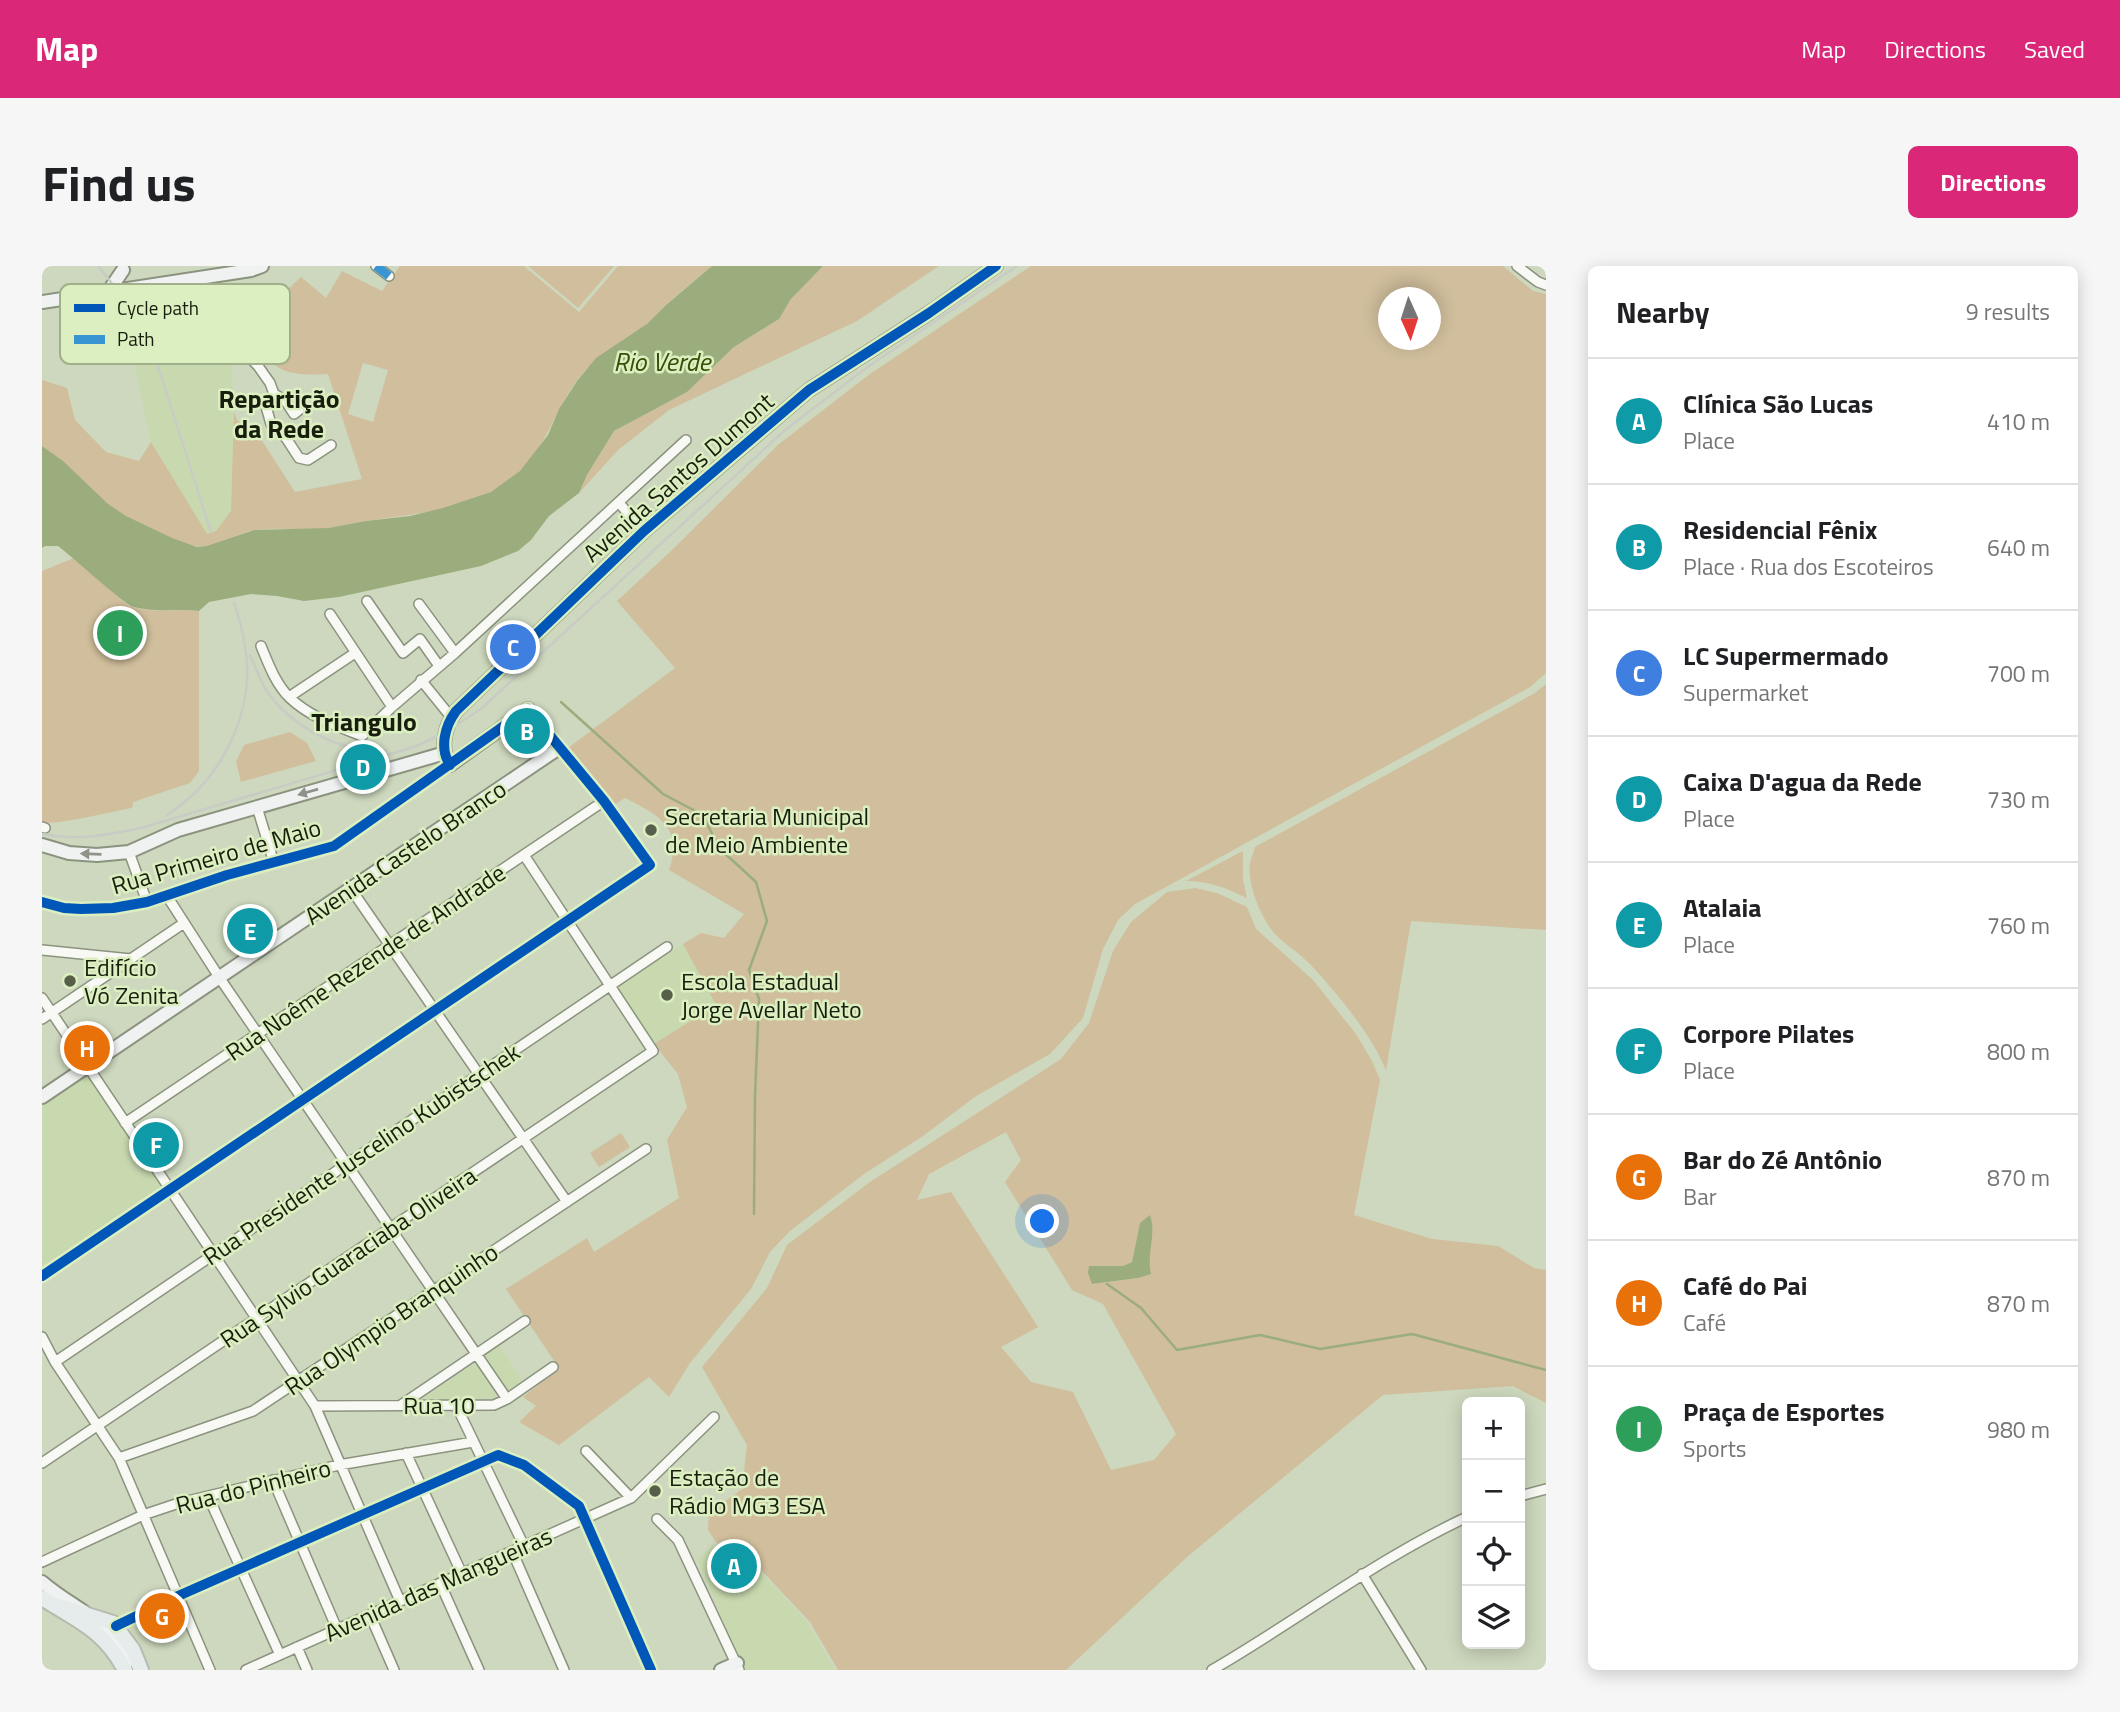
<!DOCTYPE html>
<html lang="en">
<head>
<meta charset="utf-8">
<style>
	body { margin:0; font-family:"Titillium Web",sans-serif; background:#f6f6f6; color:#202124 }
	.controls { position:absolute; right:21px; bottom:21px; display:grid; overflow:hidden; border-radius:10px; box-shadow:0 4px 18px #0003 }
	.controls button { width:63px; height:63px; display:grid; place-items:center; padding:0; border:0; border-bottom:2px solid #e0e0e0; background:#fff; color:#202124; font:35px sans-serif }
	.compass { position:absolute; left:1336px; top:21px; width:63px; height:63px; border-radius:50%; background:#fff; box-shadow:0 4px 18px #0003; rotate:177deg }
	.you { position:absolute; left:1001px; top:956px; width:24px; height:24px; margin:-18px; border:5px solid #fff; border-radius:50%; background:#1a73e8; box-shadow:0 0 0 10px #1a73e833 }
	.badge { display:grid; place-items:center; width:46px; height:46px; border-radius:50%; background:#db2777; color:#fff; font-size:23px; font-weight:700 }
	.pin { position:absolute; translate:-50% -50%; border:4px solid #fff; box-shadow:0 2px 7px #0006 }
	.list { margin:0; padding:0; list-style:none }
	h2 { display:flex; justify-content:space-between; align-items:center; height:91px; margin:0; padding:0 28px; font-size:30px }
	h2 small { font-size:23px; font-weight:400; color:#757577 }
	.list li { display:grid; grid-template-columns:46px 1fr auto; gap:21px; align-items:center; box-sizing:border-box; height:126px; padding:0 28px; border-top:2px solid #e0e0e0 }
	.list b { display:block; font-size:26px; white-space:nowrap }
	.list p { margin:0; font-size:23px; white-space:nowrap; color:#757577 }
	.list em { font-size:23px; font-style:normal; color:#757577 }
	.icon { flex:none; width:38px; height:38px; fill:none; stroke:currentColor; stroke-width:2; stroke-linecap:round; stroke-linejoin:round }
	.map { position:relative; flex:none; width:1504px; height:1404px; overflow:hidden; border-radius:10px }
	header { display:flex; align-items:center; gap:42px; box-sizing:border-box; height:98px; padding:0 35px; background:#db2777; color:#fff }
	header strong { font-size:33px }
	nav { display:flex; gap:38px; margin-inline-start:auto; font-size:24px }
	.intro { display:flex; align-items:center; justify-content:space-between; box-sizing:border-box; height:168px; padding:0 42px }
	h1 { margin:0; font-size:49px }
	.button { padding:18px 32px; border-radius:10px; background:#db2777; color:#fff; font-size:24px; font-weight:700 }
	main { display:flex; gap:42px; padding:0 42px }
	aside { flex:1; background:#fff; border-radius:10px; box-shadow:0 4px 18px #0003 }
	.map>svg:first-child { display:block }
	.built { fill:#c8d9af }
	.green { fill:#d0be9c; fill-rule:evenodd }
	.water { fill:#9bad7c }
	.lines { fill:none; stroke-linecap:round; stroke-linejoin:round }
	.stream { stroke:#9bad7c; stroke-width:2.5 }
	.street-casing { stroke:#8b937f; stroke-width:12 }
	.secondary-casing { stroke:#8b937f; stroke-width:16 }
	.primary-casing { stroke:#b6bbaf; stroke-width:18 }
	.street { stroke:#f8f9f5; stroke-width:9 }
	.secondary { stroke:#eff2f0; stroke-width:12 }
	.primary { stroke:#e6eceb; stroke-width:14 }
	.rail { stroke:#c9ccc5; stroke-width:2.5 }
	.quiet { stroke:#3994d2; stroke-width:9; stroke-dasharray:18 9; stroke-linecap:butt }
	.cycleway-casing { stroke:#dcefc0; stroke-width:15 }
	.cycleway { stroke:#0057b8; stroke-width:10 }
	.oneway { fill:#8e938a }
	.poi-dot { fill:#575f4b; stroke:#dcefc0; stroke-width:2.5 }
	.labels { text-anchor:middle; dominant-baseline:central; stroke-width:5; stroke-linejoin:round; paint-order:stroke }
	.street-label { font-size:24px; fill:#181e0d; stroke:#dcefc0 }
	.poi-label { font-size:24px; fill:#181e0d; stroke:#dcefc0; text-anchor:start }
	.water-label { font-size:26px; font-style:italic; fill:#394d06; stroke:#dcefc0 }
	.neighbourhood-label { font-size:26px; font-weight:bold; fill:#181e0d; stroke:#dcefc0 }
	.key { fill:#dcefc0; stroke:#a1b08a; stroke-width:2 }
	.key-label { font-size:19px; fill:#181e0d }
</style>
</head>
<body>
<header>
<strong>Map</strong>
<nav><a>Map</a><a>Directions</a><a>Saved</a></nav>
</header>
<div class="intro"><h1>Find us</h1><a class="button">Directions</a></div>
<main>
<div class="map">
<svg width="1504" height="1404" viewBox="0 0 1504 1404">
	<rect width="100%" height="100%" fill="#cdd8be"/>
	<path class="built" d="M 154,19 L 161,57 L 178,69 L 189,85 L 192,146 L 189,245 L 174,265 L 164,268 L 109,176 L 78,30 Z
		M 641,678 L 674,739 L 612,778 L 574,720 Z
		M 47,809 L 122,922 L 0,1005 L 0,841 Z
		M 457,1079 L 482,1117 L 470,1126 L 464,1125 L 443,1093 L 444,1087 Z
		M 433,1099 L 437,1101 L 454,1130 L 453,1132 L 382,1135 L 380,1133 L 429,1100 Z
		M 672,1278 L 716,1305 L 732,1320 L 765,1356 L 793,1404 L 702,1404 L 655,1293 Z"/>
	<path class="green" d="M 358,0 L 482,0 L 537,46 L 576,0 L 670,0 C 656,12 640,24 626,37 C 618,44 612,53 603,60 C 578,79 558,86 537,112 C 514,141 505,179 478,205 C 438,244 376,247 324,255 C 312,257 300,261 288,262 C 264,265 238,261 214,264 C 194,266 173,284 153,280 C 127,275 89,255 67,239 C 43,222 25,197 0,180 L 0,114 L 25,122 L 33,154 L 64,186 L 97,195 L 109,176 L 165,268 L 174,265 L 189,245 L 192,146 L 195,154 L 217,170 L 253,226 L 320,213 L 286,108 C 230,112 228,96 195,56 L 237,32 L 259,11 L 284,32 L 300,5 L 340,25 ZM 321,97 L 346,104 L 331,156 L 306,148 Z
		M 486,0 L 572,0 L 536,42 Z
		M 781,0 L 897,0 L 815,55 L 627,144 L 576,184 L 537,227 L 545,209 L 572,165 L 645,126 L 692,81 L 737,53 L 749,33 Z
		M 989,0 L 1461,0 L 1491,25 L 1504,28 L 1504,407 L 1488,421 L 1093,638 L 1076,654 L 1061,683 L 1041,752 L 1008,788 L 934,830 L 881,870 L 822,908 L 748,965 L 728,986 L 709,1023 L 648,1097 L 627,1131 L 607,1111 L 517,1179 L 477,1156 L 494,1140 L 481,1131 L 517,1102 L 464,1023 L 545,972 L 552,986 L 637,932 L 625,874 L 645,841 L 636,808 L 612,778 L 674,739 L 641,678 L 659,667 L 682,672 L 702,648 L 627,604 C 642,562 617,549 583,532 L 572,539 L 526,482 L 633,402 L 575,335 L 629,285 L 737,178 L 828,108 ZM 1346,32 L 1388,32 L 1388,74 L 1346,74 Z
		M 32,292 C 43,301 81,338 91,341 C 112,348 136,342 157,345 L 157,505 L 148,517 L 91,536 L 90,542 C 72,545 13,560 0,556 L 0,305 Z
		M 1504,418 L 1504,664 L 1369,655 L 1344,804 C 1328,766 1296,729 1269,699 C 1258,687 1243,679 1232,667 C 1219,651 1205,618 1208,597 C 1209,592 1212,586 1213,581 L 1493,427 Z
		M 248,466 L 265,477 L 274,495 L 199,516 L 194,496 L 202,479 Z
		M 1201,585 L 1201,614 L 1205,632 C 1185,622 1167,615 1144,615 Z
		M 1153,622 L 1175,627 L 1205,641 L 1214,663 L 1271,714 L 1314,768 L 1330,795 L 1338,814 L 1312,949 L 1390,973 L 1456,980 L 1492,1002 L 1504,1004 L 1504,1137 L 1471,1120 L 1341,1129 L 1145,1291 L 1024,1404 L 796,1404 L 768,1356 L 718,1303 L 674,1276 L 666,1264 L 667,1247 L 700,1223 L 705,1179 L 660,1101 L 725,1022 L 745,979 L 828,916 L 1019,793 L 1047,757 L 1071,685 L 1089,656 L 1125,626 ZM 964,866 L 979,894 L 963,916 L 1030,1024 L 1061,1038 L 1134,1168 L 1112,1194 L 1069,1204 L 1031,1126 L 989,1116 L 959,1081 L 996,1061 L 909,926 L 875,934 L 887,908 ZM 1110,954 L 1106,997 L 1108,1008 L 1096,1012 L 1050,1018 L 1047,1000 L 1081,1000 L 1090,996 L 1098,957 Z
		M 579,867 L 588,881 L 557,901 L 548,887 Z"/>
	<path class="water" d="M 670,0 L 781,0 L 749,33 L 737,53 L 692,81 L 645,126 L 572,165 L 545,209 L 537,227 L 507,250 L 489,274 L 476,285 L 439,300 L 297,331 L 262,335 L 235,330 L 209,328 L 167,336 L 157,345 C 136,342 113,347 92,341 C 81,338 31,291 16,280 L 3,280 L 0,282 L 0,180 L 21,195 L 66,238 L 84,250 L 130,272 L 155,281 L 165,280 L 212,264 L 287,262 L 324,255 L 368,250 L 401,242 L 449,226 L 478,205 L 506,169 L 517,143 L 535,115 L 554,92 L 605,58 L 624,39 Z
		M 1108,949 C 1115,968 1104,988 1109,1008 L 1096,1012 L 1050,1018 L 1046,1007 L 1047,1000 L 1081,1000 L 1090,996 L 1098,957 Z"/>
	<g class="lines">
		<path class="stream" d="M 519,436 L 621,528 L 661,549 L 677,582 L 714,616 L 725,655 L 707,704 L 717,733 L 713,830 L 712,948
			M 1065,1018 L 1099,1042 L 1135,1084 L 1218,1069 L 1278,1083 L 1370,1068 L 1504,1104"/>
		<g class="street-casing">
			<path id="street" d="M 334,0 L 347,10
				M 1475,0 L 1496,16 L 1504,19
				M 157,12 L 162,43 L 169,56 L 184,61 L 196,79 L 216,100 L 228,117 L 232,128 L 243,134 L 252,148 L 257,144
				M 232,128 L 223,137 L 229,158 L 244,172 L 257,192 L 266,194 L 289,179
				M 577,237 L 602,265
				M 325,335 L 361,387 L 378,373 L 397,400
				M 377,338 L 413,387
				M 288,348 L 350,441
				M 219,380 C 226,397 234,419 248,432 C 268,451 295,460 320,470 L 350,441 L 413,387 L 644,174
				M 379,414 L 409,451
				M 247,431 L 313,387
				M 215,541 L 232,597
				M 0,561 L 3,562
				M 87,586 L 105,636
				M 309,623 L 525,936
				M 125,630 L 177,711 L 465,1133
				M 0,636 L 22,642 L 39,643 L 71,642 L 105,636 L 185,609 L 292,580 L 408,499
				M 0,684 L 89,693
				M 0,732 L 273,1140 L 358,1335
				M 0,753 L 142,657
				M 83,857 L 562,535
				M 0,1010 L 608,599 L 562,535 L 517,482
				M 0,1071 L 13,1096 L 77,1192 L 168,1404
				M 13,1096 L 625,681
				M 359,1139 L 483,1055
				M 414,1139 L 482,1280
				M 273,1140 L 452,1139 L 465,1133 L 511,1101
				M 544,1185 L 589,1232
				M 364,1187 L 420,1308
				M 77,1192 L 211,1145 L 604,883
				M 0,1197 L 611,785 L 482,589
				M 231,1214 L 295,1363
				M 166,1230 L 238,1389
				M 1478,1230 L 1504,1223
				M 615,1253 L 636,1274 L 697,1404
				M 470,1285 L 522,1404
				M 0,1296 L 101,1249 L 137,1237 L 297,1199 L 431,1176
				M 1320,1308 L 1379,1404
				M 398,1317 L 437,1404
				M 328,1349 L 352,1404
				M 74,1360 L 136,1330 L 456,1189 L 482,1199 L 537,1240 L 609,1404
				M 255,1381 L 265,1404
				M 204,1404 L 589,1232 L 672,1151
				M 1170,1404 C 1256,1354 1335,1293 1425,1251"/>
		</g>
		<g class="secondary-casing">
			<path id="secondary" d="M 66,26 L 81,4
				M 0,36 L 209,4 L 220,0
				M 0,579 L 27,587 L 55,589 L 87,586 L 136,564 L 403,487
				M 0,831 L 517,482 L 486,443 L 408,499 C 397,482 403,460 414,445 L 602,265 L 767,124 L 887,47 L 954,0
				M 0,1316 C 35,1346 65,1350 84,1397
				M 679,1404 L 695,1397"/>
		</g>
		<g class="primary-casing">
			<path id="primary" d="M 0,1332 C 36,1355 62,1364 83,1404
				M 10,1338 L 71,1357 L 91,1384 L 99,1404"/>
		</g>
		<use href="#street" class="street"/>
		<use href="#secondary" class="secondary"/>
		<use href="#primary" class="primary"/>
		<path class="rail" d="M 56,0 L 83,34 L 111,85 L 169,266
			M 208,389 C 213,400 218,414 224,424 C 249,461 300,488 344,484
			M 125,549 C 182,512 216,442 202,374 C 200,361 196,349 192,337
			M 0,568 C 34,575 66,569 99,562 L 372,481 L 403,467 L 440,442 L 742,165 L 824,102 L 975,0"/>
		<path class="quiet" d="M 334,0 L 347,10"/>
		<g class="cycleway-casing">
			<path id="cycleway" d="M 408,499 C 397,482 403,460 414,445 L 602,265 L 767,124 L 887,47 L 954,0
				M 0,636 L 22,642 L 39,643 L 71,642 L 105,636 L 185,609 L 292,580 L 486,443 L 562,535 L 608,599 L 0,1010
				M 74,1360 L 136,1330 L 456,1189 L 482,1199 L 537,1240 L 609,1404"/>
		</g>
		<use href="#cycleway" class="cycleway"/>
	</g>
	<defs><path id="oneway-solid" d="M-6-.8H1V-3.2L6.5 0L1 3.2V.8H-6Z" transform="scale(1.75)"/></defs>
	<g class="oneway">
		<use href="#oneway-solid" transform="translate(266 526) rotate(164)"/>
		<use href="#oneway-solid" transform="translate(49 588) rotate(-178)"/>
	</g>
	<g class="poi-dot">
		<circle cx="609" cy="564" r="7"/>
		<circle cx="28" cy="715" r="7"/>
		<circle cx="625" cy="729" r="7"/>
		<circle cx="613" cy="1225" r="7"/>
	</g>
	<g class="labels">
		<g class="street-label">
			<text transform="translate(636 211) rotate(-41)">Avenida Santos Dumont</text>
			<text transform="translate(363 586) rotate(-34)">Avenida Castelo Branco</text>
			<text transform="translate(174 590) rotate(-16)">Rua Primeiro de Maio</text>
			<text transform="translate(323 696) rotate(-34)">Rua Noême Rezende de Andrade</text>
			<text transform="translate(319 888) rotate(-34)">Rua Presidente Juscelino Kubistschek</text>
			<text transform="translate(306 991) rotate(-34)">Rua Sylvio Guaraciaba Oliveira</text>
			<text transform="translate(349 1053) rotate(-34)">Rua Olympio Branquinho</text>
			<text x="397" y="1139">Rua 10</text>
			<text transform="translate(211 1220) rotate(-14)">Rua do Pinheiro</text>
			<text transform="translate(396 1318) rotate(-24)">Avenida das Mangueiras</text>
		</g>
		<g class="poi-label">
			<text x="623" y="550">Secretaria Municipal<tspan x="623" dy="28">de Meio Ambiente</tspan></text>
			<text x="42" y="701">Edifício<tspan x="42" dy="28">Vó Zenita</tspan></text>
			<text x="639" y="715">Escola Estadual<tspan x="639" dy="28">Jorge Avellar Neto</tspan></text>
			<text x="627" y="1211">Estação de<tspan x="627" dy="28">Rádio MG3 ESA</tspan></text>
		</g>
		<g class="water-label">
			<text x="620" y="95">Rio Verde</text>
		</g>
		<g class="neighbourhood-label">
			<text x="237" y="132">Repartição<tspan x="237" dy="30">da Rede</tspan></text>
			<text x="322" y="455">Triangulo</text>
		</g>
	</g>
	<rect x="18" y="18" width="230" height="80" rx="10" class="key"/>
	<rect x="32" y="38" width="31" height="8" fill="#0057b8"/>
	<rect x="32" y="69" width="31" height="9" fill="#3994d2"/>
	<g class="key-label">
		<text x="75" y="49">Cycle path</text>
		<text x="75" y="80">Path</text>
	</g>
</svg>
<div class="controls">
<button>+</button>
<button>−</button>
<button><svg class="icon" aria-label="locate" viewBox="0 0 24 24"><circle cx="12" cy="12" r="6"/><path d="M12 2v4M12 18v4M2 12h4M18 12h4"/></svg></button>
<button><svg class="icon" aria-label="layers" viewBox="0 0 24 24"><path d="M12 4l9 5-9 5-9-5zM3 14l9 5 9-5"/></svg></button>
</div>
<svg class="compass" viewBox="-18 -18 36 36"><path d="M0-13l5 13h-10z" fill="#e53935"/><path d="M0 13l5-13h-10z" fill="#757577"/></svg>
<div class="you"></div>
<div class="pin badge" style="left:692px;top:1300px;background:#0f9aa8">A</div>
<div class="pin badge" style="left:485px;top:465px;background:#0f9aa8">B</div>
<div class="pin badge" style="left:471px;top:381px;background:#3f7fe0">C</div>
<div class="pin badge" style="left:321px;top:501px;background:#0f9aa8">D</div>
<div class="pin badge" style="left:208px;top:665px;background:#0f9aa8">E</div>
<div class="pin badge" style="left:114px;top:879px;background:#0f9aa8">F</div>
<div class="pin badge" style="left:120px;top:1350px;background:#e8710a">G</div>
<div class="pin badge" style="left:45px;top:782px;background:#e8710a">H</div>
<div class="pin badge" style="left:78px;top:367px;background:#2e9e5b">I</div>
</div>
<aside>
<h2>Nearby<small>9 results</small></h2>
<ul class="list">
<li><span class="badge" style="background:#0f9aa8">A</span><div><b>Clínica São Lucas</b><p>Place</p></div><em>410 m</em></li>
<li><span class="badge" style="background:#0f9aa8">B</span><div><b>Residencial Fênix</b><p>Place · Rua dos Escoteiros</p></div><em>640 m</em></li>
<li><span class="badge" style="background:#3f7fe0">C</span><div><b>LC Supermermado</b><p>Supermarket</p></div><em>700 m</em></li>
<li><span class="badge" style="background:#0f9aa8">D</span><div><b>Caixa D'agua da Rede</b><p>Place</p></div><em>730 m</em></li>
<li><span class="badge" style="background:#0f9aa8">E</span><div><b>Atalaia</b><p>Place</p></div><em>760 m</em></li>
<li><span class="badge" style="background:#0f9aa8">F</span><div><b>Corpore Pilates</b><p>Place</p></div><em>800 m</em></li>
<li><span class="badge" style="background:#e8710a">G</span><div><b>Bar do Zé Antônio</b><p>Bar</p></div><em>870 m</em></li>
<li><span class="badge" style="background:#e8710a">H</span><div><b>Café do Pai</b><p>Café</p></div><em>870 m</em></li>
<li><span class="badge" style="background:#2e9e5b">I</span><div><b>Praça de Esportes</b><p>Sports</p></div><em>980 m</em></li>
</ul>
</aside>
</main>
</body>
</html>
